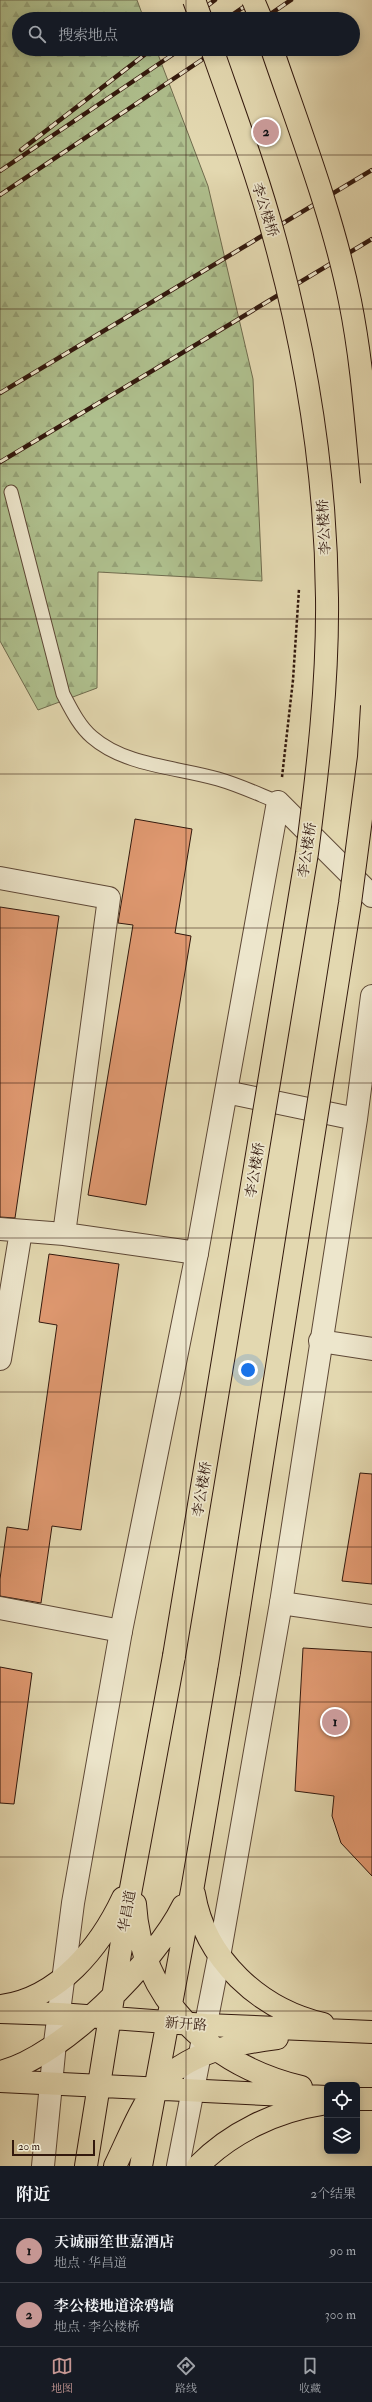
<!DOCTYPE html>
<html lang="zh">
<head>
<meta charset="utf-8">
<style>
	body { margin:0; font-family:"IM FELL Double Pica","Noto Serif SC",serif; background:#242831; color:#f1f3f6 }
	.controls { position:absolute; right:12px; bottom:12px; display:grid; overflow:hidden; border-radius:6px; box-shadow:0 2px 10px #0003 }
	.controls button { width:36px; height:36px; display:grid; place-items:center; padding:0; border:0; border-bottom:1px solid #363941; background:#171b24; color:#f1f3f6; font:20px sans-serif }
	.scale { position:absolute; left:12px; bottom:10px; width:83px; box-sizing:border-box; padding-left:4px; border:2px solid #32180d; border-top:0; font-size:11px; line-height:14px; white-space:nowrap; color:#32180d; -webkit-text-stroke:3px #ede6cc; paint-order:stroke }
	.you { position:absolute; left:248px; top:1370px; width:14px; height:14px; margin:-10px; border:3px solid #fff; border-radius:50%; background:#1a73e8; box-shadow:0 0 0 6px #1a73e833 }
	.badge { display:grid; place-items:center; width:26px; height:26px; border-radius:50%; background:#c59692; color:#111; font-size:13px; font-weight:700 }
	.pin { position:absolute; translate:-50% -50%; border:2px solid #fff; box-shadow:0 1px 4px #0006 }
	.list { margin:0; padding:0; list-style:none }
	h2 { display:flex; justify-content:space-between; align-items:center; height:52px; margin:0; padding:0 16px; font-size:17px }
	h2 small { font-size:13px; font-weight:400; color:#9ea1a6 }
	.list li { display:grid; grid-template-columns:26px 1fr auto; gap:12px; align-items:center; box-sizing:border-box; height:64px; padding:0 16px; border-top:1px solid #363941 }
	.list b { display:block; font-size:15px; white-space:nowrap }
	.list p { margin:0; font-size:13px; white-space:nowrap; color:#9ea1a6 }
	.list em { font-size:13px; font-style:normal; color:#9ea1a6 }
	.icon { flex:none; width:22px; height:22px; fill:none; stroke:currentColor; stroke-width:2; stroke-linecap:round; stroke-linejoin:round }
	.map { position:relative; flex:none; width:372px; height:2166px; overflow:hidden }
	.search { position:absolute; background:#171b24; box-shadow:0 2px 10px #0003; left:12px; right:12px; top:12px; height:44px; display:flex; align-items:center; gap:10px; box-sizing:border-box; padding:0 14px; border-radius:22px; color:#9ea1a6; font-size:15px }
	.sheet { height:180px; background:#171b24 }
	nav { display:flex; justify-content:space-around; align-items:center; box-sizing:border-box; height:56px; border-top:1px solid #363941; background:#171b24; font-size:11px; color:#9ea1a6 }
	nav a { display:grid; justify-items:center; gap:2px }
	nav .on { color:#c59692 }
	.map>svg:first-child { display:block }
	.forest { fill:url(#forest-firs); stroke:#706c4e }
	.building { fill:#e09971; stroke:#32180d }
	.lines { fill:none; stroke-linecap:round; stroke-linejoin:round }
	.service-casing { stroke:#5e4836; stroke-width:15 }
	.minor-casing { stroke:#5e4836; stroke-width:24 }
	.tertiary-casing { stroke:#5e4836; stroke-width:24 }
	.primary-casing { stroke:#32180d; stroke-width:24 }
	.path { stroke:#32180d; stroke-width:2.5; stroke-dasharray:3 2; stroke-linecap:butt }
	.service { stroke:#ede6cc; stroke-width:13 }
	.minor { stroke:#ede6cc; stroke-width:22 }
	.tertiary { stroke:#ede6cc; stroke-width:22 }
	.primary { stroke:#e3d8b0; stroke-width:22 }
	.rail-casing { stroke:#32180d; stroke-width:4.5 }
	.rail { stroke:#ede6cc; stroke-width:3; stroke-dasharray:9; stroke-linecap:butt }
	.primary-bridge-casing { stroke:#32180d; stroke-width:24; stroke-linecap:butt }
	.primary-bridge { stroke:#e3d8b0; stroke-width:22 }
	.grid { fill:none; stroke:#32180d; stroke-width:1; stroke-opacity:0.55 }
	.labels { text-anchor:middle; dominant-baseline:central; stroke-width:3.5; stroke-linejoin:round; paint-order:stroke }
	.street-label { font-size:14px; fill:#32180d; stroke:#ede6cc }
</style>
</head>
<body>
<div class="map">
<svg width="372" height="2166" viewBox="0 0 372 2166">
	<defs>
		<pattern id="forest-firs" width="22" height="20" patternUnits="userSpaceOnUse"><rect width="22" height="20" fill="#afc08e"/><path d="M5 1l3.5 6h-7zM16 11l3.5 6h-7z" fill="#97a479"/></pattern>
	</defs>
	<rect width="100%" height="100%" fill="#e3d8b0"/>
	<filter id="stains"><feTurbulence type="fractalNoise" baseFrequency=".005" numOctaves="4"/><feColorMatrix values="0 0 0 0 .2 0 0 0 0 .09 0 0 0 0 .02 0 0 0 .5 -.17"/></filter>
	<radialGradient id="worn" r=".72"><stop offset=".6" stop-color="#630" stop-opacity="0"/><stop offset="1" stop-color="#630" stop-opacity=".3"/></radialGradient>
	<path class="forest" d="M 0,0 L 137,0 L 144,19 L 19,19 L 19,49 L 156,49 L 208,186 L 253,379 L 262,581 L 98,572 L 97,688 L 38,710 L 0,641 Z"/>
	<path class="building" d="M 135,819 L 192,829 L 175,933 L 191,936 L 146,1205 L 88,1195 L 133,925 L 118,923 Z
		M 0,907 L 59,916 L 15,1218 L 0,1217 Z
		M 49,1254 L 119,1264 L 81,1530 L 52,1526 L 41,1603 L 0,1596 L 0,1579 L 7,1527 L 28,1530 L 57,1325 L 39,1322 Z
		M 360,1473 L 372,1474 L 372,1584 L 342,1581 Z
		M 303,1648 L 372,1652 L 372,1876 L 341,1843 L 332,1816 L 334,1796 L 295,1791 Z
		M 0,1667 L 32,1673 L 14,1804 L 0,1803 Z"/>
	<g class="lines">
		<g class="service-casing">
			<path id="service" d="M 11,492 L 63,694 C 71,709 79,726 92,737 C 125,766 177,767 218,779 C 239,785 258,794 278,802"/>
		</g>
		<g class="minor-casing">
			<path id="minor" d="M 0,878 L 109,898 L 64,1234
				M 0,1229 L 64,1234 L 197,1253
				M 320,1341 L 372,1349
				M 0,1359 L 21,1231
				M 281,1603 L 372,1616
				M 0,1608 L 121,1631"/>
		</g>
		<g class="tertiary-casing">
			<path id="tertiary" d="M 278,802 L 372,896
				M 226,1092 L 356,1119
				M 43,2166 L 55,2043 L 73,1903 L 121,1631 L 197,1253 L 278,802
				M 178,2166 L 219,1957 L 281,1603 L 356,1119 L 372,996"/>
		</g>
		<g class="primary-casing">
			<path id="primary" d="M 194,1894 C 205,1959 259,2009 323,2024
				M 135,1904 C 141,2000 211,2065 301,2087
				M 2,2006 C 59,1998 100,1947 123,1898
				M 0,2012 L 59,2014 L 206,2025 L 372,2032
				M 0,2072 C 61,2058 156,1961 183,1906
				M 0,2081 L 327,2097
				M 357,2099 L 372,2099
				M 86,2166 L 127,1910 L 174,1656
				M 115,2166 C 125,2146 142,2104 156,2088 C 186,2052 233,2044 277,2038
				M 141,2166 L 193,1885 L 229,1672
				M 198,2166 C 230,2133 276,2111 322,2104"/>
		</g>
		<path class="path" d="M 282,777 L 293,680 L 299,589"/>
		<use href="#service" class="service"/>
		<use href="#minor" class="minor"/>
		<use href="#tertiary" class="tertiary"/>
		<use href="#primary" class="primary"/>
		<g class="rail-casing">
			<path id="rail" d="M 190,19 L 215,0
				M 226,19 L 254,0
				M 263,19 L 291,0
				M 21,150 L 152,49
				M 0,171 L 181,49
				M 0,195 L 218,49
				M 0,393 L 372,170
				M 0,462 L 372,239"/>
		</g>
		<use href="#rail" class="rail"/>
		<g class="primary-bridge-casing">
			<path id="primary-bridge" d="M 194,0 L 201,19
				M 253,0 L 261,19
				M 272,49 C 300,131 333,216 350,301 C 362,361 366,421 372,482
				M 174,1656 L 307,853 C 318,768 328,683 327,598 C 326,478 307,357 275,240 C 258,176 234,112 212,49
				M 229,1672 L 350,903 L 369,757 L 372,706"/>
		</g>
		<use href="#primary-bridge" class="primary-bridge"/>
	</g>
	<path class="grid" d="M 186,0 L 186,19M 186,49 L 186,2166M 0,155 L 372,155M 0,309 L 372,309M 0,464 L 372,464M 0,619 L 372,619M 0,774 L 372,774M 0,928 L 372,928M 0,1083 L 372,1083M 0,1238 L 372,1238M 0,1392 L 372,1392M 0,1547 L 372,1547M 0,1702 L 372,1702M 0,1857 L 372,1857M 0,2011 L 372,2011"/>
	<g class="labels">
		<g class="street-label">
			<text transform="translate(265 210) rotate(72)">李公楼桥</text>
			<text transform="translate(324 527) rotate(-93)">李公楼桥</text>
			<text transform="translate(307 850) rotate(-82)">李公楼桥</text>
			<text transform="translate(255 1170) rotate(-81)">李公楼桥</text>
			<text transform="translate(202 1489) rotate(-81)">李公楼桥</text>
			<text transform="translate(127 1911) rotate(-80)">华昌道</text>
			<text transform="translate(186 2024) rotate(4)">新开路</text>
		</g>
	</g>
	<rect width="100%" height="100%" filter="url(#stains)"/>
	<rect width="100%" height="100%" fill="url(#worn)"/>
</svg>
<div class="controls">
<button><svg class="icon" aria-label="locate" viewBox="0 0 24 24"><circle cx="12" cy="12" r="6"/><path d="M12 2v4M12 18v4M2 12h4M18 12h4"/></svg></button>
<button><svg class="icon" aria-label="layers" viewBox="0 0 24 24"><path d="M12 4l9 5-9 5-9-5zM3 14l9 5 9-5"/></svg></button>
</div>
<div class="scale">20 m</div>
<div class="you"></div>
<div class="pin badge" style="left:335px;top:1722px">1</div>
<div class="pin badge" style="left:266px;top:132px">2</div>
<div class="search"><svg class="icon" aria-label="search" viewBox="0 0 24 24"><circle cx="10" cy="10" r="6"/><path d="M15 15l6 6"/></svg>搜索地点</div>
</div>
<section class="sheet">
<h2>附近<small>2个结果</small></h2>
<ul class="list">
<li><span class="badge">1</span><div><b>天诚丽笙世嘉酒店</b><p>地点 · 华昌道</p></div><em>90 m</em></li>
<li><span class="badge">2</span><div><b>李公楼地道涂鸦墙</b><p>地点 · 李公楼桥</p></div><em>300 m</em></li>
</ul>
</section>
<nav>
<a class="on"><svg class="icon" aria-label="map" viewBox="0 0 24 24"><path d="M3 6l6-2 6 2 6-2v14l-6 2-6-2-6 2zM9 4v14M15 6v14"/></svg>地图</a>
<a><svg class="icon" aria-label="directions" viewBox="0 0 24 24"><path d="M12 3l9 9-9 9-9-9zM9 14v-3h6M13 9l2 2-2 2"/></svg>路线</a>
<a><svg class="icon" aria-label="saved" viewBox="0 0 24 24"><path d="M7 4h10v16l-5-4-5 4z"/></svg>收藏</a>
</nav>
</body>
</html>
